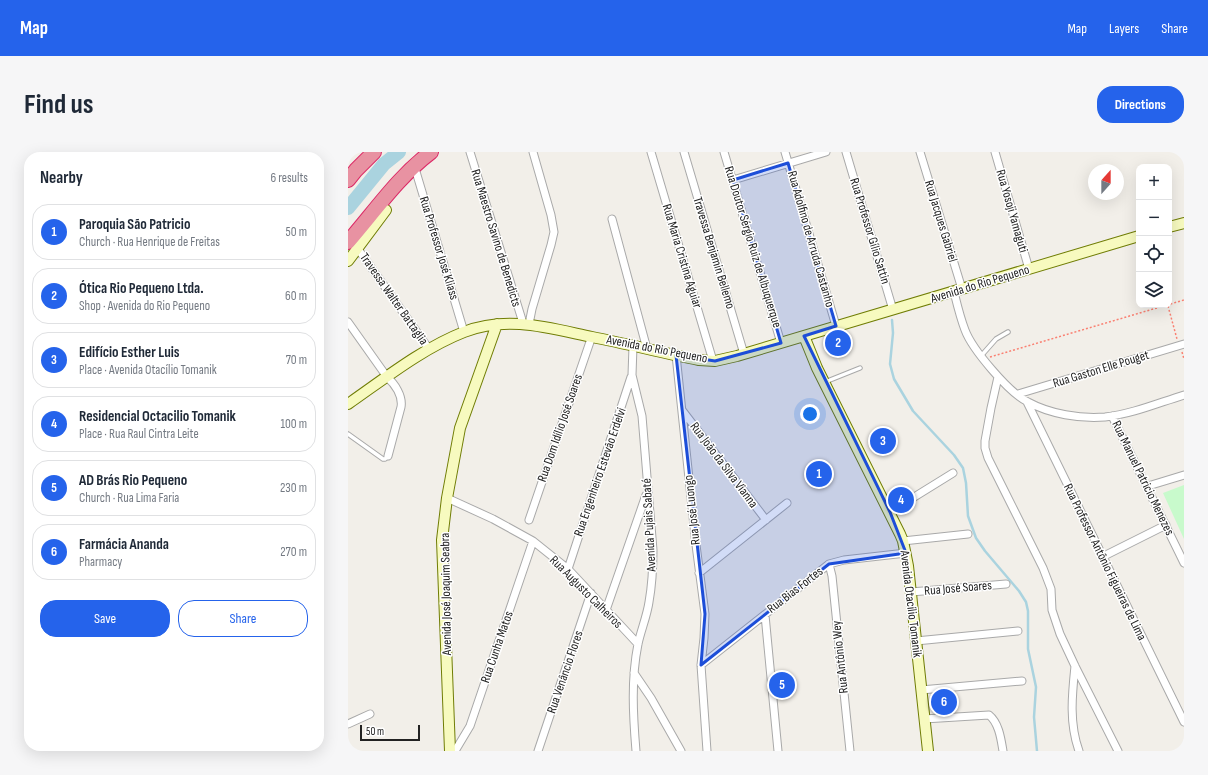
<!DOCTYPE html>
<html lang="en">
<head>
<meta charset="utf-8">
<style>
	body { margin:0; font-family:"Sofia Sans Condensed",sans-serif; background:#f6f6f7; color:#1f2937 }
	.controls { position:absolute; right:12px; top:12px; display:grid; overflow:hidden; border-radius:8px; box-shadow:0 4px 16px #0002 }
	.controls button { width:36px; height:36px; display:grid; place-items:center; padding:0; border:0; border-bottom:1px solid #e0e1e3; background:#fff; color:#1f2937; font:20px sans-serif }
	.compass { position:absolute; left:740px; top:12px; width:36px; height:36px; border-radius:50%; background:#fff; box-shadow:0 4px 16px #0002; rotate:21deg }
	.scale { position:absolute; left:12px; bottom:10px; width:60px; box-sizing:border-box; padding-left:4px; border:2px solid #222; border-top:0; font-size:11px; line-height:14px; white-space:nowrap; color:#222; -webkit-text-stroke:3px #fff; paint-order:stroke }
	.you { position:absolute; left:462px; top:262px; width:14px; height:14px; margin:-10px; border:3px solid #fff; border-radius:50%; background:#1a73e8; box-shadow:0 0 0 6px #1a73e833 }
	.badge { display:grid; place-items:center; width:26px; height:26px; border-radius:50%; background:#2563eb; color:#fff; font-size:13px; font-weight:700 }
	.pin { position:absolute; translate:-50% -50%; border:2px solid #fff; box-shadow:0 1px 4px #0006 }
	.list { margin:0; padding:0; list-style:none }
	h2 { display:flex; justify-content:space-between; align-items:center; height:52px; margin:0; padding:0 16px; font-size:17px }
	h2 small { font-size:13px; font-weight:400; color:#747a83 }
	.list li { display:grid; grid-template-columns:26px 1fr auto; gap:12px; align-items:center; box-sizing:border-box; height:56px; margin:0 8px 8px; padding:0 8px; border:1px solid #e0e1e3; border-radius:16px }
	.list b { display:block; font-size:15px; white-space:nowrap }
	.list p { margin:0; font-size:13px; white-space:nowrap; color:#747a83 }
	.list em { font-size:13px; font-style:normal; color:#747a83 }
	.actions { display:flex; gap:8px; padding:12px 16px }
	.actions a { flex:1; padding:9px 0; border:1px solid #2563eb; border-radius:16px; text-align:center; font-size:14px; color:#2563eb }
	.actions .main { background:#2563eb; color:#fff }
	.icon { flex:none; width:22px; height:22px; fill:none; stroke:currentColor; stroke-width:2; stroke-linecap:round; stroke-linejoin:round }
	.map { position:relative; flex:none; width:836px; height:599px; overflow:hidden; border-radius:16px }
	header { display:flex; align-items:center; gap:24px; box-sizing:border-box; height:56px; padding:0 20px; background:#2563eb; color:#fff }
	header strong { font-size:19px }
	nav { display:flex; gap:22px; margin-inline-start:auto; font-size:14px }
	.intro { display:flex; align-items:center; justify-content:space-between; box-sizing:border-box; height:96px; padding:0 24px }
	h1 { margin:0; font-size:28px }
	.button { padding:10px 18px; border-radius:16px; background:#2563eb; color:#fff; font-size:14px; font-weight:700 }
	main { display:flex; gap:24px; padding:0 24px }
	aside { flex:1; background:#fff; border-radius:16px; box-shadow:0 4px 16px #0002 }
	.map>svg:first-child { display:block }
	.park { fill:#c8facc }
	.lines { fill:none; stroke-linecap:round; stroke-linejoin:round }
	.stream { stroke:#aad3df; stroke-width:2.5 }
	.river { stroke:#aad3df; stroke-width:14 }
	.lane-casing { stroke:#a9a9a9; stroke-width:5.5 }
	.street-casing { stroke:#a9a9a9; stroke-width:9 }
	.secondary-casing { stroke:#707d05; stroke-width:12 }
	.highway-casing { stroke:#dc2a67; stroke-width:16 }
	.path { stroke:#fa8072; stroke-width:1.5; stroke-dasharray:2 2; stroke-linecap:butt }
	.lane { stroke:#fff; stroke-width:3.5 }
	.street { stroke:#fff; stroke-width:7 }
	.secondary { stroke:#f7fabf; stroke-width:10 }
	.highway { stroke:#e892a2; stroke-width:14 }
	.marked { fill:#1d4ed8; fill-opacity:0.2; stroke:#1d4ed8; stroke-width:3; stroke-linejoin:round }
	.labels { text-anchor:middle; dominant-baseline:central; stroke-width:3; stroke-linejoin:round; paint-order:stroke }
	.street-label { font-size:13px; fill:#222; stroke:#fff }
</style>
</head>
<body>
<header>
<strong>Map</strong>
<nav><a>Map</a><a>Layers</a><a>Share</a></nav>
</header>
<div class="intro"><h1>Find us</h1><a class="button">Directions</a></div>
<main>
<aside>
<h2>Nearby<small>6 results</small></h2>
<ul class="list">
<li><span class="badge">1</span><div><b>Paroquia São Patricio</b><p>Church · Rua Henrique de Freitas</p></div><em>50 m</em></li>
<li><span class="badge">2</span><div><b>Ótica Rio Pequeno Ltda.</b><p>Shop · Avenida do Rio Pequeno</p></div><em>60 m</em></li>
<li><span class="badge">3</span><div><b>Edifício Esther Luis</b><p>Place · Avenida Otacílio Tomanik</p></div><em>70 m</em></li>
<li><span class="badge">4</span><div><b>Residencial Octacilio Tomanik</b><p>Place · Rua Raul Cintra Leite</p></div><em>100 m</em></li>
<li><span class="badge">5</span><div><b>AD Brás Rio Pequeno</b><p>Church · Rua Lima Faria</p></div><em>230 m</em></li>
<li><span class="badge">6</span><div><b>Farmácia Ananda</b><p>Pharmacy</p></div><em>270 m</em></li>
</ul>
<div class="actions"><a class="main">Save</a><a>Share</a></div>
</aside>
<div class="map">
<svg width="836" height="599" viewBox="0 0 836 599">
	<rect width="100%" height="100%" fill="#f2efe9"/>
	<path class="park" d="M 836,333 L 836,387 L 815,341 Z"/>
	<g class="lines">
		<path class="stream" d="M 544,168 L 545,181 L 542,212 L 546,227 L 565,259 L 606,303 L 615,316 L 618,331 L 620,364 L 628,386 L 637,399 L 671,439 L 678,450 L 680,459 L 680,497 L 688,535 L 686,565 L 689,599"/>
		<path class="river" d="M 0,56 L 36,12 L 51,0"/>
		<g class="lane-casing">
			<path id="lane" d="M 633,204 L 648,187 L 660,180
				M 477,230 L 512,216
				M 0,282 L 35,307 L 37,307 L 40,304"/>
		</g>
		<g class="street-casing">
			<path id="street" d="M 122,0 L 175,171
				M 303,0 L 365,209
				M 336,0 L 396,202
				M 376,0 L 433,191
				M 437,0 L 488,174
				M 498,0 L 545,158
				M 572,0 L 614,137
				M 647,0 L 681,117
				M 66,13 L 116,180
				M 385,28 L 478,0
				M 264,67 L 299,197
				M 10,97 L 81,197
				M 606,140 C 609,152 612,165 617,178 C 624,197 661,241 680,250 C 702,262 732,267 757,265 C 784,262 810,251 836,243
				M 0,170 L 39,225 C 47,232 55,244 53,255 L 40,304
				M 181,172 L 184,157 L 203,93 L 206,80 L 203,63 L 185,0
				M 285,194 L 284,223 L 294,264 L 305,398 C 305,416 304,433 301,450 C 299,464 293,478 290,492 C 283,527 285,563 288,599
				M 328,203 L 348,393 L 357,462 L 356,486 L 353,513 L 359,599
				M 650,225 L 643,256 L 637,289 L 637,296 L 640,306 L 695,416 L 703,437 L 704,458 L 712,482 L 727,514 L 770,599
				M 670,242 L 836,192
				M 679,250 L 836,570
				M 334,258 L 418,368
				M 764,264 L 836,411
				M 800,334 L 836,323
				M 99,346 L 145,367 L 185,389 L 220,417 L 290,492
				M 542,360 L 605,321
				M 181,368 L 244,184
				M 555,389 L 620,382
				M 754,405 L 818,373
				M 481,412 L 484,424 L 502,599
				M 220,417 L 283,225
				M 351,421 L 439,351
				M 563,440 L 658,432
				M 258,458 L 298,343
				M 417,463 L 430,599
				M 568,489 L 670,479
				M 353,513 L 481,412 L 496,408 L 558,401
				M 727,514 C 724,543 721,571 731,599
				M 286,521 L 303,546 L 333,599
				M 573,538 L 674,529
				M 576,567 L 641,563 C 651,571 653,587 655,599
				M 0,572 L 22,562
				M 107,599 L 122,574 L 185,389
				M 190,599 L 243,441"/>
		</g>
		<g class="secondary-casing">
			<path id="secondary" d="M 821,75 L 836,71
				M 0,109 L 38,58
				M 456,184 L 469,216 L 552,382 L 555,389 L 560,414 L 580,599
				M 0,252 C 36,227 75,196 116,180 C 159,163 201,176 244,185 C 280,192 315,201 351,208 L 367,209 L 389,204 L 791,84
				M 102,599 L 94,388 L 99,346 L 112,276 L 149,172"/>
		</g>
		<g class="highway-casing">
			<path id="highway" d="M 0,28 L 8,18 L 26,0
				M 0,90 C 27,59 50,25 83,0"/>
		</g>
		<path class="path" d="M 820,154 L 829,187
			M 834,200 L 836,207
			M 642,205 L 836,148"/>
		<use href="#lane" class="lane"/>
		<use href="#street" class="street"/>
		<use href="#secondary" class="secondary"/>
		<use href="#highway" class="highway"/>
	</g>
	<path class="marked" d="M 440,11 L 488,174 L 456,184 L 542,360 L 558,401 L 481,412 L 353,513 L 357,462 L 328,203 L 367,209 L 433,191 L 385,28 Z"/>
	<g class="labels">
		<g class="street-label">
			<text transform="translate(664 59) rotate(74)">Rua Yosoji Yamaguti</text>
			<text transform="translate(593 69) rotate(73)">Rua Jacques Gabriel</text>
			<text transform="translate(522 79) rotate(73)">Rua Professor Gílio Sattin</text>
			<text transform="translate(148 86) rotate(73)">Rua Maestro Savino de Benedicts</text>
			<text transform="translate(463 87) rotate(74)">Rua Adolfino de Arruda Castanho</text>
			<text transform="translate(405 95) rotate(73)">Rua Doutor Sérgio Ruiz de Albuquerque</text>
			<text transform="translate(91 96) rotate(73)">Rua Professor José Kliass</text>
			<text transform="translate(366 101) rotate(73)">Travessa Benjamin Bellemo</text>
			<text transform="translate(334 104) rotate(73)">Rua Maria Cristina Aguiar</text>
			<text transform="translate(632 132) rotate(-17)">Avenida do Rio Pequeno</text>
			<text transform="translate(46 147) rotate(55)">Travessa Walter Battaglia</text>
			<text transform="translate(309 197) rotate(11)">Avenida do Rio Pequeno</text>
			<text transform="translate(753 217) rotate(-17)">Rua Gaston Elle Pouget</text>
			<text transform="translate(212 276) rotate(-71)">Rua Dom Idílio José Soares</text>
			<text transform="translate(376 313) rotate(53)">Rua João da Silva Vianna</text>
			<text transform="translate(252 320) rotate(-71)">Rua Engenheiro Estevão Erdelvi</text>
			<text transform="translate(795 326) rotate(64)">Rua Manuel Patricio Menezes</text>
			<text transform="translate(344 358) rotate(-96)">Rua José Luongo</text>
			<text transform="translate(301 373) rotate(-93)">Avenida Pujais Sabaté</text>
			<text transform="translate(757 410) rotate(64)">Rua Professor Antônio Figueiras de Lima</text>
			<text transform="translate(610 436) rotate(-5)">Rua José Soares</text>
			<text transform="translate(447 438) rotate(-38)">Rua Bias Fortes</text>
			<text transform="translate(238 440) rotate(45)">Rua Augusto Calheiros</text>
			<text transform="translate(98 442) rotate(-91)">Avenida José Joaquim Seabra</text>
			<text transform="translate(563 452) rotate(83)">Avenida Otacílio Tomanik</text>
			<text transform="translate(149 495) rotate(-71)">Rua Cunha Matos</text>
			<text transform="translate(492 505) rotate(-96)">Rua Antônio Wey</text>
			<text transform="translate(217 520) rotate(-71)">Rua Venâncio Flores</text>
		</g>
	</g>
</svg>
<div class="controls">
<button>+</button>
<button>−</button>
<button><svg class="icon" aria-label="locate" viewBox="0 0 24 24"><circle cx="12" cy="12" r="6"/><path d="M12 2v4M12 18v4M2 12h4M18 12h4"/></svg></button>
<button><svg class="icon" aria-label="layers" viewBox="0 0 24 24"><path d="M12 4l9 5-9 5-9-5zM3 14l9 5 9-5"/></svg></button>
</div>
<svg class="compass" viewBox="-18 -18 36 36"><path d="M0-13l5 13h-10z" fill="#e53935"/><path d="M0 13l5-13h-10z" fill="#747a83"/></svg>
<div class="scale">50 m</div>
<div class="you"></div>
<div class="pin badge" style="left:471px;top:322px">1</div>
<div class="pin badge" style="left:490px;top:191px">2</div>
<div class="pin badge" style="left:535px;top:289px">3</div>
<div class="pin badge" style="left:553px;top:348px">4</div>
<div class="pin badge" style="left:434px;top:533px">5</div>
<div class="pin badge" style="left:596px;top:550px">6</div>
</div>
</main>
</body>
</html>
